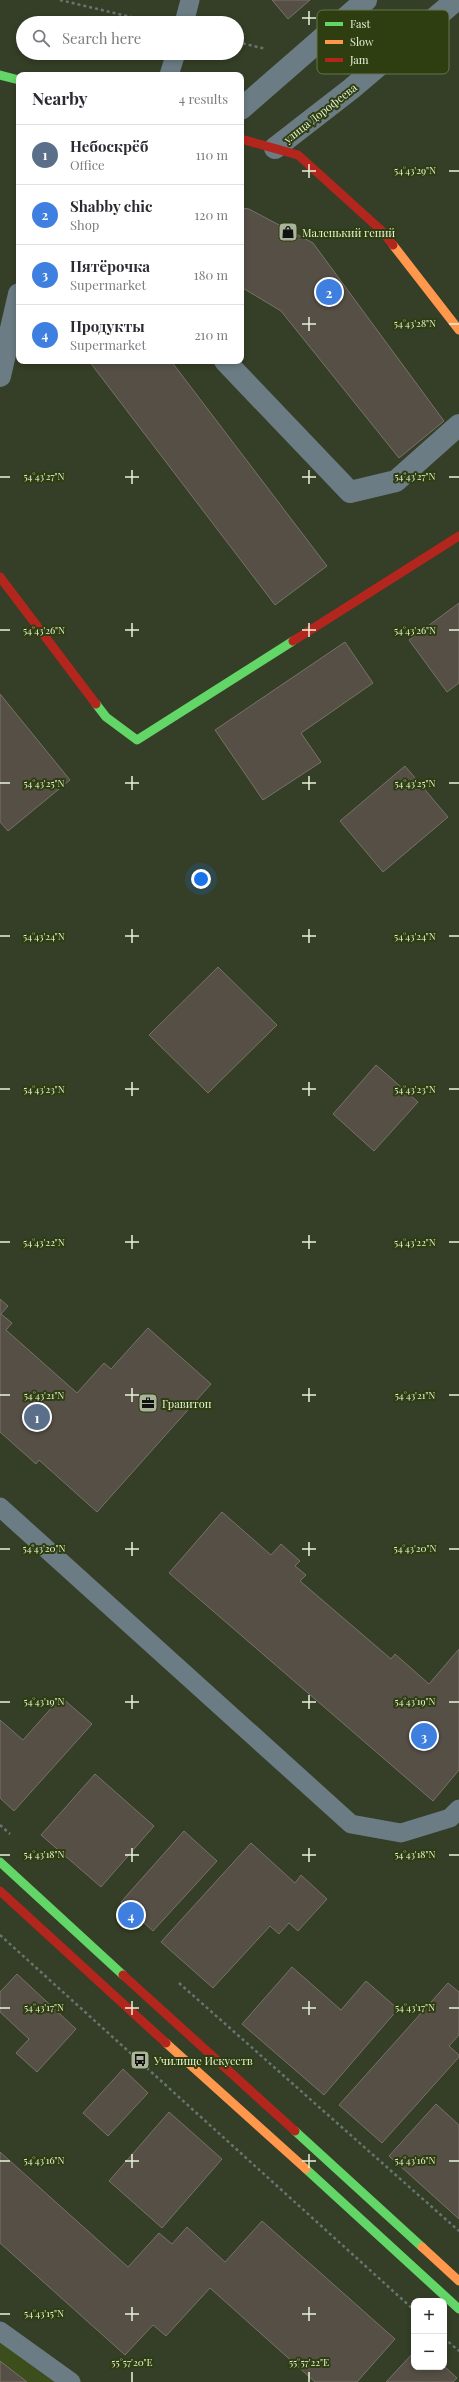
<!DOCTYPE html>
<html lang="en">
<head>
<meta charset="utf-8">
<style>
	body { margin:0; font-family:"Playfair Display",serif; background:#f7f7f7; color:#2b2b33 }
	.controls { position:absolute; right:12px; bottom:12px; display:grid; overflow:hidden; border-radius:8px; box-shadow:0 2px 6px #0003 }
	.controls button { width:36px; height:36px; display:grid; place-items:center; padding:0; border:0; border-bottom:1px solid #e1e1e2; background:#fff; color:#2b2b33; font:20px sans-serif }
	.you { position:absolute; left:201px; top:879px; width:14px; height:14px; margin:-10px; border:3px solid #fff; border-radius:50%; background:#1a73e8; box-shadow:0 0 0 6px #1a73e833 }
	.badge { display:grid; place-items:center; width:26px; height:26px; border-radius:50%; background:#646962; color:#fff; font-size:13px; font-weight:700 }
	.pin { position:absolute; translate:-50% -50%; border:2px solid #fff; box-shadow:0 1px 4px #0006 }
	.list { margin:0; padding:0; list-style:none }
	h2 { display:flex; justify-content:space-between; align-items:center; height:52px; margin:0; padding:0 16px; font-size:17px }
	h2 small { font-size:13px; font-weight:400; color:#7c7c81 }
	.list li { display:grid; grid-template-columns:26px 1fr auto; gap:12px; align-items:center; box-sizing:border-box; height:60px; padding:0 16px; border-top:1px solid #e1e1e2 }
	.list b { display:block; font-size:15px; white-space:nowrap }
	.list p { margin:0; font-size:13px; white-space:nowrap; color:#7c7c81 }
	.list em { font-size:13px; font-style:normal; color:#7c7c81 }
	.icon { flex:none; width:22px; height:22px; fill:none; stroke:currentColor; stroke-width:2; stroke-linecap:round; stroke-linejoin:round }
	.map { position:relative; flex:none; width:459px; height:2382px; overflow:hidden }
	.search { position:absolute; background:#fff; box-shadow:0 2px 6px #0003; left:16px; top:16px; width:228px; height:44px; display:flex; align-items:center; gap:10px; box-sizing:border-box; padding:0 14px; border-radius:22px; color:#7c7c81; font-size:15px }
	.panel { position:absolute; background:#fff; box-shadow:0 2px 6px #0003; left:16px; top:72px; width:228px; height:292px; border-radius:8px }
	.map>svg:first-child { display:block }
	.built { fill:#3d4e1d }
	.building { fill:#554f46; stroke:#787269 }
	.lines { fill:none; stroke-linecap:round; stroke-linejoin:round }
	.path { stroke:#677572; stroke-width:2.5; stroke-dasharray:3 3; stroke-linecap:butt }
	.lane { stroke:#6b7c84; stroke-width:19 }
	.street { stroke:#6b7c84; stroke-width:22 }
	.fast { stroke:#63d668; stroke-width:9 }
	.slow { stroke:#ff974d; stroke-width:9 }
	.jam { stroke:#b3261e; stroke-width:9 }
	.ticks { fill:none; stroke:#e8f3da; stroke-width:1.5 }
	.labels { text-anchor:middle; dominant-baseline:central; stroke-width:4; stroke-linejoin:round; paint-order:stroke }
	.street-label { font-size:11px; fill:#e8f3da; stroke:#2e3e10 }
	.poi-label { font-size:11px; fill:#e8f3da; stroke:#2e3e10; text-anchor:start }
	.key { fill:#2e3e10; stroke:#66744d; stroke-width:1 }
	.key-label { font-size:11px; fill:#e8f3da }
	.ticks-label { font-size:10px; text-anchor:middle; fill:#e8f3da; stroke:#2e3e10; stroke-width:4; stroke-linejoin:round; paint-order:stroke }
</style>
</head>
<body>
<div class="map">
<svg width="459" height="2382" viewBox="0 0 459 2382">
	<rect width="100%" height="100%" fill="#353e26"/>
	<path class="built" d="M 0,2342 L 55,2382 L 0,2382 Z"/>
	<path class="building" d="M 272,0 L 310,0 L 288,19 Z
		M 241,208 L 249,209 L 313,243 L 444,421 L 399,458 L 281,311 L 241,287 Z
		M 89,361 L 171,361 L 327,566 L 275,605 Z
		M 459,603 L 459,683 L 447,692 L 409,640 Z
		M 345,642 L 373,683 L 301,733 L 321,762 L 263,800 L 215,730 Z
		M 0,694 L 70,780 L 8,831 L 0,822 Z
		M 405,766 L 448,817 L 383,872 L 340,821 Z
		M 218,967 L 277,1025 L 208,1093 L 149,1035 Z
		M 376,1065 L 418,1102 L 374,1151 L 333,1114 Z
		M 0,1299 L 8,1306 L 1,1314 L 12,1323 L 6,1330 L 77,1393 L 104,1363 L 111,1369 L 148,1328 L 211,1384 L 97,1512 L 39,1460 L 36,1464 L 0,1432 Z
		M 222,1512 L 271,1555 L 281,1544 L 300,1561 L 295,1566 L 306,1575 L 300,1581 L 391,1659 L 395,1654 L 429,1684 L 459,1649 L 459,1770 L 433,1801 L 169,1573 Z
		M 61,1697 L 92,1724 L 14,1811 L 0,1798 L 0,1720 L 23,1740 Z
		M 95,1774 L 154,1826 L 101,1887 L 41,1835 Z
		M 184,1831 L 217,1861 L 153,1931 L 121,1902 Z
		M 251,1843 L 295,1883 L 301,1875 L 327,1899 L 298,1931 L 289,1923 L 279,1934 L 270,1926 L 213,1988 L 161,1942 Z
		M 292,1967 L 341,2010 L 366,1981 L 398,2009 L 324,2095 L 242,2024 Z
		M 17,1974 L 76,2029 L 37,2072 L 16,2053 L 29,2039 L 0,2012 L 0,1992 Z
		M 448,1983 L 459,1992 L 459,2035 L 449,2046 L 459,2055 L 459,2057 L 382,2143 L 339,2105 Z
		M 123,2069 L 148,2093 L 108,2136 L 83,2113 Z
		M 436,2104 L 459,2125 L 459,2219 L 389,2156 Z
		M 169,2112 L 222,2159 L 162,2228 L 109,2181 Z
		M 0,2152 L 128,2267 L 159,2233 L 172,2244 L 187,2227 L 225,2262 L 262,2221 L 395,2339 L 357,2382 L 315,2382 L 210,2288 L 166,2336 L 153,2325 L 125,2355 L 0,2243 Z
		M 414,2352 L 414,2367 L 444,2366 L 457,2378 L 453,2382 L 386,2382 Z
		M 0,2361 L 27,2382 L 0,2382 Z"/>
	<g class="lines">
		<path class="path" d="M 60,0 L 156,23
			M 237,42 L 266,49
			M 0,1825 L 10,1834
			M 0,1935 L 414,2310
			M 179,1983 L 459,2231
			M 444,2338 L 459,2351"/>
		<path class="lane" d="M 184,23 L 190,0
			M 169,75 L 176,53
			M 0,1507 L 351,1824 L 401,1833 L 450,1818 L 459,1809
			M 0,2331 L 71,2382"/>
		<path class="street" d="M 241,109 L 366,0
			M 275,148 L 351,89 L 456,0
			M 225,361 L 350,492 L 396,481 L 459,425
			M 0,376 L 19,294"/>
		<path class="fast" d="M 0,75 L 19,80
			M 96,704 L 106,717 L 137,740 L 293,641
			M 0,1862 L 123,1975
			M 295,2131 L 422,2247
			M 306,2169 L 459,2309"/>
		<path class="slow" d="M 393,245 L 459,330
			M 166,2043 L 306,2169
			M 422,2247 L 459,2281"/>
		<path class="jam" d="M 241,139 L 298,155 L 382,231 L 393,245
			M 0,577 L 96,704
			M 293,641 L 459,536
			M 0,1891 L 166,2043
			M 123,1975 L 295,2131"/>
	</g>
	<path class="ticks" d="M 309,11 L 309,25M 302,18 L 316,18M 309,164 L 309,178M 302,171 L 316,171M 449,171 L 459,171M 309,317 L 309,331M 302,324 L 316,324M 449,324 L 459,324M 132,470 L 132,484M 309,470 L 309,484M 0,477 L 10,477M 125,477 L 139,477M 302,477 L 316,477M 449,477 L 459,477M 132,623 L 132,637M 309,623 L 309,637M 0,630 L 10,630M 125,630 L 139,630M 302,630 L 316,630M 449,630 L 459,630M 132,776 L 132,790M 309,776 L 309,790M 0,783 L 10,783M 125,783 L 139,783M 302,783 L 316,783M 449,783 L 459,783M 132,929 L 132,943M 309,929 L 309,943M 0,936 L 10,936M 125,936 L 139,936M 302,936 L 316,936M 449,936 L 459,936M 132,1082 L 132,1096M 309,1082 L 309,1096M 0,1089 L 10,1089M 125,1089 L 139,1089M 302,1089 L 316,1089M 449,1089 L 459,1089M 132,1235 L 132,1249M 309,1235 L 309,1249M 0,1242 L 10,1242M 125,1242 L 139,1242M 302,1242 L 316,1242M 449,1242 L 459,1242M 132,1388 L 132,1402M 309,1388 L 309,1402M 0,1395 L 10,1395M 125,1395 L 139,1395M 302,1395 L 316,1395M 449,1395 L 459,1395M 132,1542 L 132,1556M 309,1542 L 309,1556M 0,1549 L 10,1549M 125,1549 L 139,1549M 302,1549 L 316,1549M 449,1549 L 459,1549M 132,1695 L 132,1709M 309,1695 L 309,1709M 0,1702 L 10,1702M 125,1702 L 139,1702M 302,1702 L 316,1702M 449,1702 L 459,1702M 132,1848 L 132,1862M 309,1848 L 309,1862M 0,1855 L 10,1855M 125,1855 L 139,1855M 302,1855 L 316,1855M 449,1855 L 459,1855M 132,2001 L 132,2015M 309,2001 L 309,2015M 0,2008 L 10,2008M 125,2008 L 139,2008M 302,2008 L 316,2008M 449,2008 L 459,2008M 132,2154 L 132,2168M 309,2154 L 309,2168M 0,2161 L 10,2161M 125,2161 L 139,2161M 302,2161 L 316,2161M 449,2161 L 459,2161M 132,2307 L 132,2321M 309,2307 L 309,2321M 0,2314 L 10,2314M 125,2314 L 139,2314M 302,2314 L 316,2314M 132,2372 L 132,2382M 309,2372 L 309,2382"/>
	<defs>
		<g id="shop-square" transform="scale(1)"><rect x="-9" y="-9" width="18" height="18" rx="4" fill="#a9b49b" stroke="#2e3e10"/><path d="M-5-2.5h2.3a2.7 3.5 0 0 1 5.4 0H5L5.5 6h-11ZM-1.5-2.5h3a1.5 2.3 0 0 0-3 0Z" fill="#111"/></g>
		<g id="office-square" transform="scale(1)"><rect x="-9" y="-9" width="18" height="18" rx="4" fill="#a9b49b" stroke="#2e3e10"/><path d="M-6-3h4V-5.5h4V-3h4V5H-6ZM-1-4.5V-3h2v-1.5ZM-6 0V1H6V0Z" fill="#111"/></g>
		<g id="bus-square" transform="scale(1)"><rect x="-9" y="-9" width="18" height="18" rx="4" fill="#a9b49b" stroke="#2e3e10"/><path d="M-5-6H5V4H4V6H2V4H-2V6H-4V4H-5ZM-3.5-4V0h7V-4ZM-3.5 1.2v1.5H-2V1.2ZM2 1.2v1.5H3.5V1.2Z" fill="#111"/></g>
	</defs>
	<g fill-rule="evenodd">
		<use href="#shop-square" x="288" y="232"/>
		<use href="#office-square" x="148" y="1403"/>
		<use href="#bus-square" x="140" y="2060"/>
	</g>
	<g class="labels">
		<g class="street-label">
			<text transform="translate(320 113) rotate(-38)">улица Дорофеева</text>
		</g>
		<g class="poi-label">
			<text x="302" y="232">Маленький гений</text>
			<text x="162" y="1403">Гравитон</text>
			<text x="154" y="2060">Училище Искусств</text>
		</g>
	</g>
	<rect x="317" y="10" width="132" height="64" rx="6" class="key"/>
	<rect x="325" y="22" width="18" height="4" fill="#63d668"/>
	<rect x="325" y="40" width="18" height="4" fill="#ff974d"/>
	<rect x="325" y="58" width="18" height="4" fill="#b3261e"/>
	<g class="key-label">
		<text x="350" y="28">Fast</text>
		<text x="350" y="46">Slow</text>
		<text x="350" y="64">Jam</text>
	</g>
	<g class="ticks-label">
		<text x="415" y="174">54°43'29"N</text>
		<text x="415" y="327">54°43'28"N</text>
		<text x="44" y="480">54°43'27"N</text>
		<text x="415" y="480">54°43'27"N</text>
		<text x="44" y="634">54°43'26"N</text>
		<text x="415" y="634">54°43'26"N</text>
		<text x="44" y="787">54°43'25"N</text>
		<text x="415" y="787">54°43'25"N</text>
		<text x="44" y="940">54°43'24"N</text>
		<text x="415" y="940">54°43'24"N</text>
		<text x="44" y="1093">54°43'23"N</text>
		<text x="415" y="1093">54°43'23"N</text>
		<text x="44" y="1246">54°43'22"N</text>
		<text x="415" y="1246">54°43'22"N</text>
		<text x="44" y="1399">54°43'21"N</text>
		<text x="415" y="1399">54°43'21"N</text>
		<text x="44" y="1552">54°43'20"N</text>
		<text x="415" y="1552">54°43'20"N</text>
		<text x="44" y="1705">54°43'19"N</text>
		<text x="415" y="1705">54°43'19"N</text>
		<text x="44" y="1858">54°43'18"N</text>
		<text x="415" y="1858">54°43'18"N</text>
		<text x="44" y="2011">54°43'17"N</text>
		<text x="415" y="2011">54°43'17"N</text>
		<text x="44" y="2164">54°43'16"N</text>
		<text x="415" y="2164">54°43'16"N</text>
		<text x="44" y="2317">54°43'15"N</text>
		<text x="132" y="2366">55°57'20"E</text>
		<text x="309" y="2366">55°57'22"E</text>
	</g>
</svg>
<div class="controls">
<button>+</button>
<button>−</button>
</div>
<div class="you"></div>
<div class="pin badge" style="left:37px;top:1417px;background:#5c6f8a">1</div>
<div class="pin badge" style="left:329px;top:292px;background:#3f7fe0">2</div>
<div class="pin badge" style="left:424px;top:1736px;background:#3f7fe0">3</div>
<div class="pin badge" style="left:131px;top:1915px;background:#3f7fe0">4</div>
<div class="search"><svg class="icon" aria-label="search" viewBox="0 0 24 24"><circle cx="10" cy="10" r="6"/><path d="M15 15l6 6"/></svg>Search here</div>
<section class="panel">
<h2>Nearby<small>4 results</small></h2>
<ul class="list">
<li><span class="badge" style="background:#5c6f8a">1</span><div><b>Небоскрёб</b><p>Office</p></div><em>110 m</em></li>
<li><span class="badge" style="background:#3f7fe0">2</span><div><b>Shabby chic</b><p>Shop</p></div><em>120 m</em></li>
<li><span class="badge" style="background:#3f7fe0">3</span><div><b>Пятёрочка</b><p>Supermarket</p></div><em>180 m</em></li>
<li><span class="badge" style="background:#3f7fe0">4</span><div><b>Продукты</b><p>Supermarket</p></div><em>210 m</em></li>
</ul>
</section>
</div>
</body>
</html>
